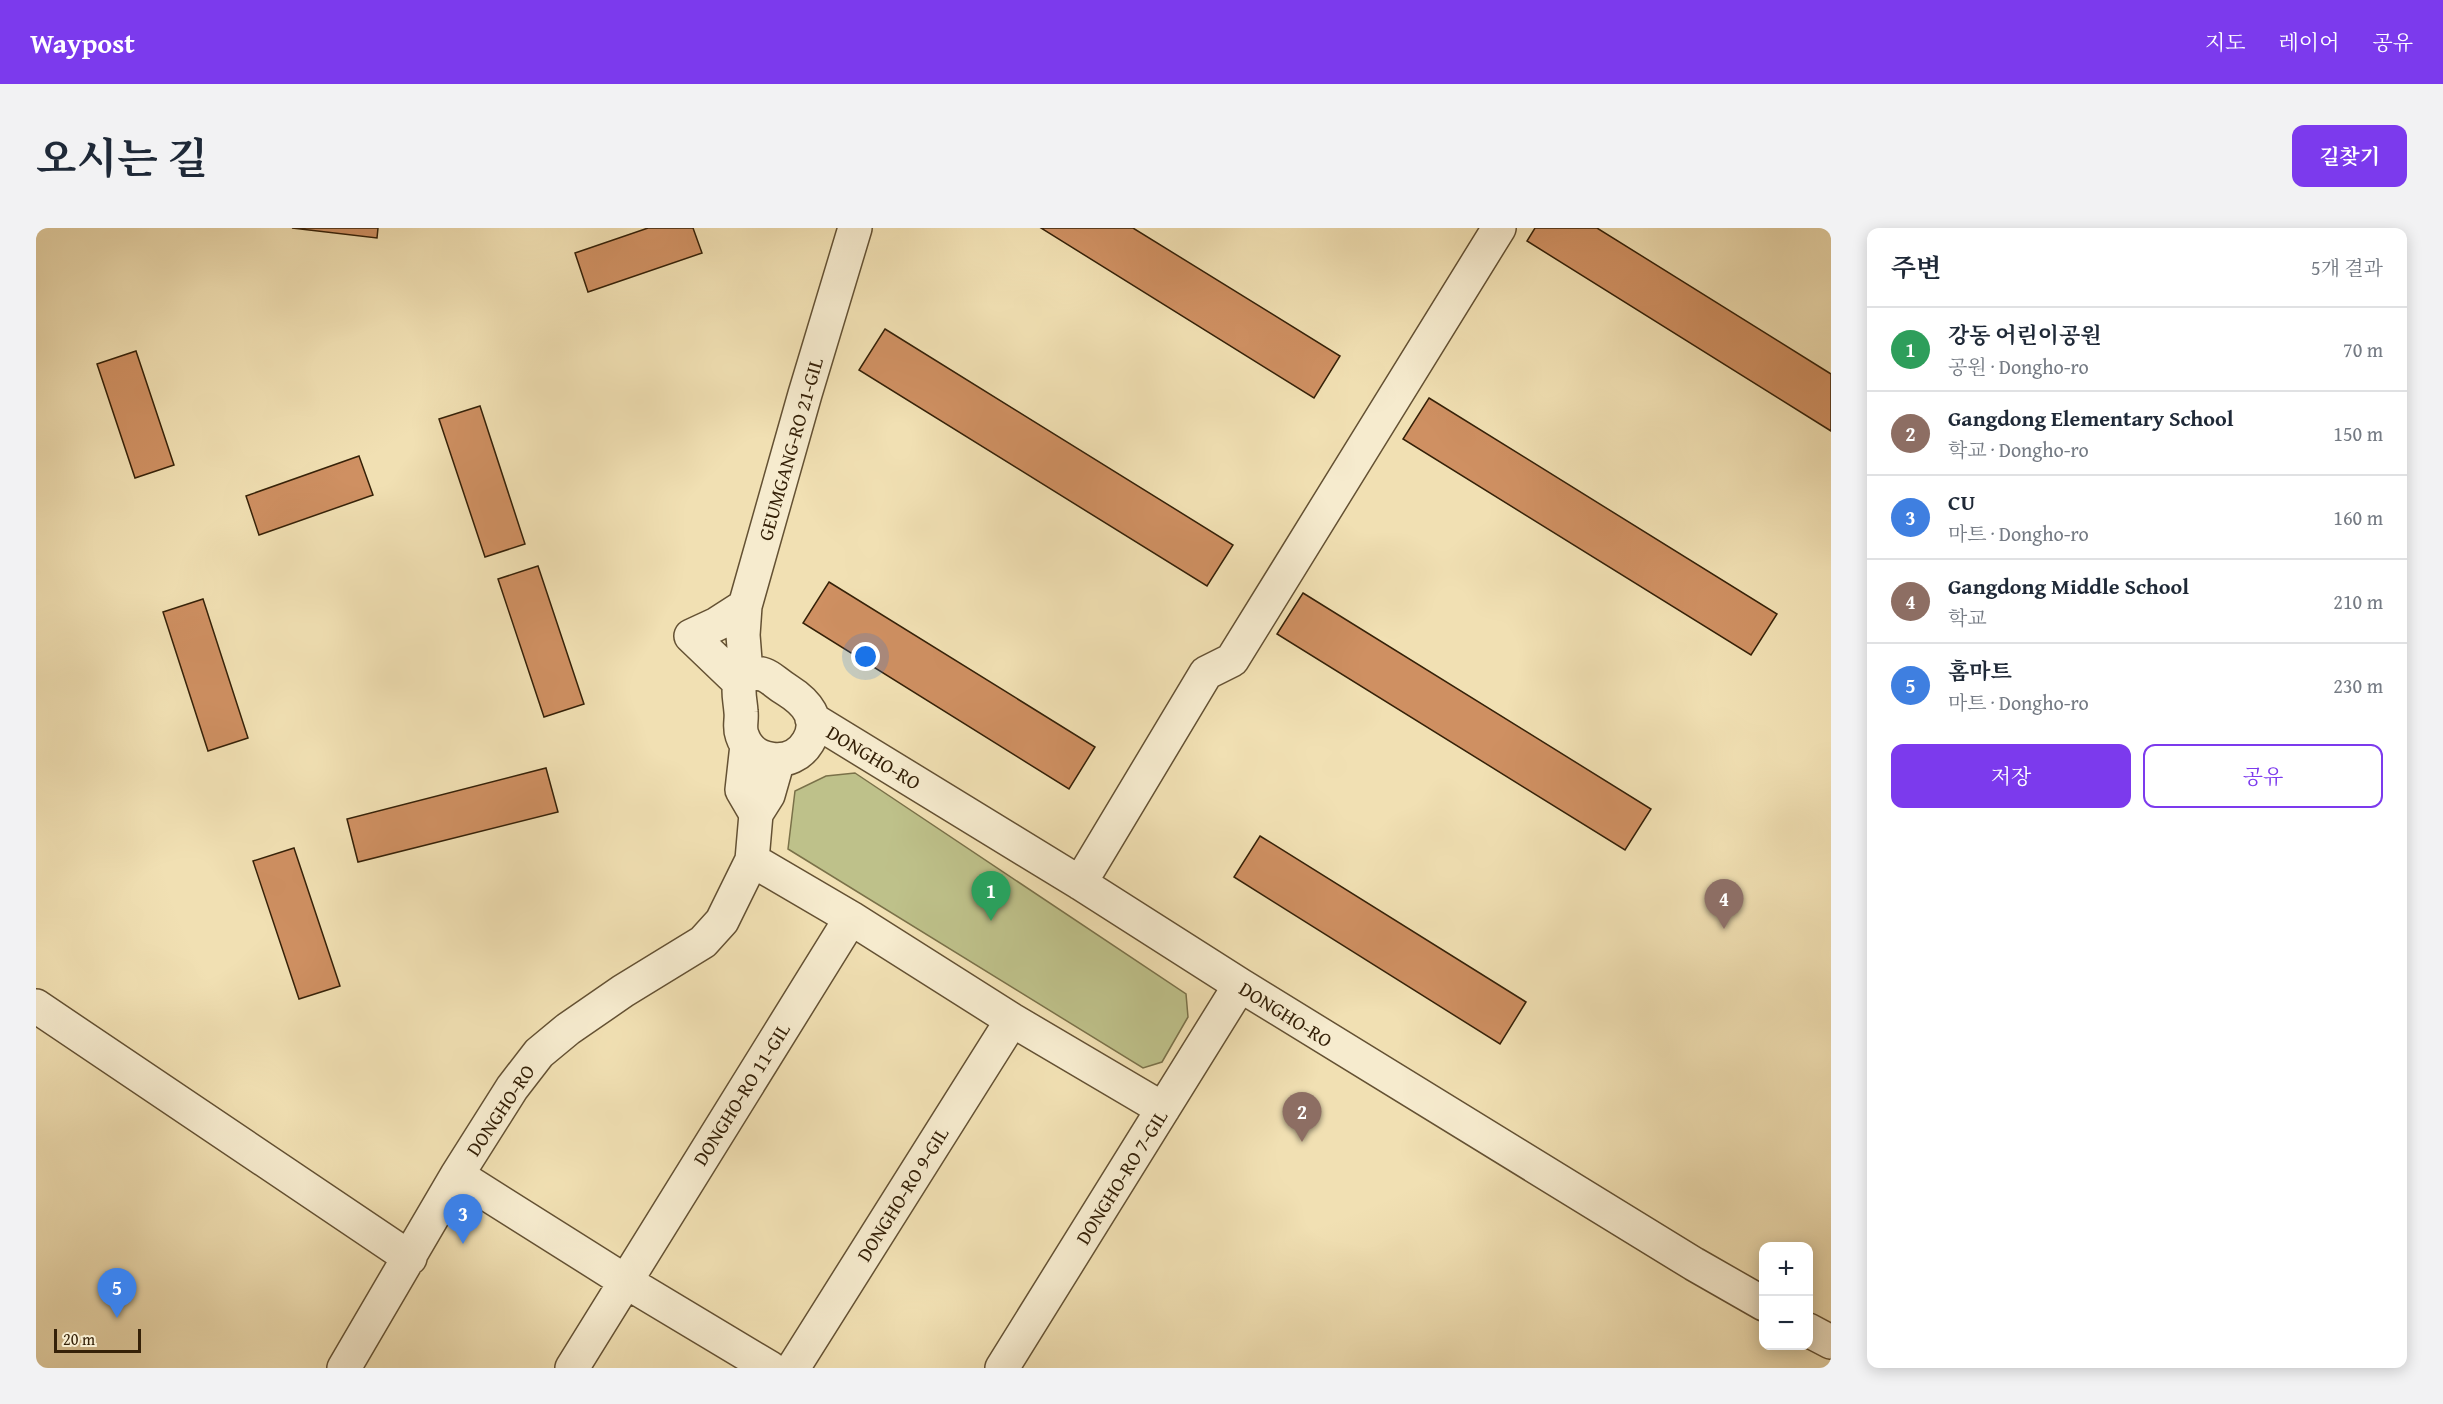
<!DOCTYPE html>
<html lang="ko">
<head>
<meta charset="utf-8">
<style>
	body { margin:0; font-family:"Gentium Book Plus","Noto Serif KR",serif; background:#f2f2f3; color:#1f2937 }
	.controls { position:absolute; right:18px; bottom:18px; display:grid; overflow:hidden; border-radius:12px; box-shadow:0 3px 15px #0003 }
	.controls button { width:54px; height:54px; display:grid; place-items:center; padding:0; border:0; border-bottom:2px solid #e0e1e3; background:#fff; color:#1f2937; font:30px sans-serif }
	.scale { position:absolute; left:18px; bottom:15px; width:87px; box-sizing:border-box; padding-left:6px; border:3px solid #352108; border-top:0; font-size:16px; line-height:21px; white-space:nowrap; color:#352108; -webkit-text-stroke:4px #f6ebce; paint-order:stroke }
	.you { position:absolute; left:830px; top:429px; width:21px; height:21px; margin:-15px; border:4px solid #fff; border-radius:50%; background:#1a73e8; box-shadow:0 0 0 9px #1a73e833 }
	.badge { display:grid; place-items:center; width:39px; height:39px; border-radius:50%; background:#7c3aed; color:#fff; font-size:20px; font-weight:700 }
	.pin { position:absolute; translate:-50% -50px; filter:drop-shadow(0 2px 3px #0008) }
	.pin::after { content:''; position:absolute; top:32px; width:21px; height:18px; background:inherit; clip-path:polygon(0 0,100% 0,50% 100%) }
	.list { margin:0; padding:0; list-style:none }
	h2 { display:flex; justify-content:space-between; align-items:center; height:78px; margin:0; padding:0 24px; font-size:26px }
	h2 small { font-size:20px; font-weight:400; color:#747a83 }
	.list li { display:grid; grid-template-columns:39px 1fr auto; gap:18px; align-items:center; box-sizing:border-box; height:84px; padding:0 24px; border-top:2px solid #e0e1e3 }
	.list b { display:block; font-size:22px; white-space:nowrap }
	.list p { margin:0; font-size:20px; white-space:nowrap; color:#747a83 }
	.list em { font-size:20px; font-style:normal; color:#747a83 }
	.actions { display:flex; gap:12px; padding:18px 24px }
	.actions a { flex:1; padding:14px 0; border:2px solid #7c3aed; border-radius:12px; text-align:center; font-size:21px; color:#7c3aed }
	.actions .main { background:#7c3aed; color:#fff }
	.map { position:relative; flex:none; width:1795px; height:1140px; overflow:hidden; border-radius:12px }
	header { display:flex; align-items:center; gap:36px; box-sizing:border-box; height:84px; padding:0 30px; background:#7c3aed; color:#fff }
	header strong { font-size:28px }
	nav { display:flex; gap:33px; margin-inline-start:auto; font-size:21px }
	.intro { display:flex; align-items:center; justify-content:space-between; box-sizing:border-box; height:144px; padding:0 36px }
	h1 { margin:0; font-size:42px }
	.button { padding:15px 27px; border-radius:12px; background:#7c3aed; color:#fff; font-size:21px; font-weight:700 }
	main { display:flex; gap:36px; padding:0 36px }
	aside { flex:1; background:#fff; border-radius:12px; box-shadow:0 3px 15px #0003 }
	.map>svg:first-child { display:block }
	.green { fill:#bec18a; stroke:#7a7149; stroke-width:1.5 }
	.building { fill:#cf9062; stroke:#352108; stroke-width:1.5 }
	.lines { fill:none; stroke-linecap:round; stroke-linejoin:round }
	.minor-casing { stroke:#645133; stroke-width:36 }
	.minor { stroke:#f6ebce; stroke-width:33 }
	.labels { text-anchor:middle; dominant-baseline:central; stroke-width:6; stroke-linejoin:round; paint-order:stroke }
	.street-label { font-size:20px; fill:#352108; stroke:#f6ebce }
</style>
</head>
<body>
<header>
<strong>Waypost</strong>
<nav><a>지도</a><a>레이어</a><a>공유</a></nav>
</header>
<div class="intro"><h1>오시는 길</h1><a class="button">길찾기</a></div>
<main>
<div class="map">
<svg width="1795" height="1140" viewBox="0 0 1795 1140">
	<rect width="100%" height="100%" fill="#f1e0b3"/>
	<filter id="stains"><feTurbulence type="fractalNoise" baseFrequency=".00333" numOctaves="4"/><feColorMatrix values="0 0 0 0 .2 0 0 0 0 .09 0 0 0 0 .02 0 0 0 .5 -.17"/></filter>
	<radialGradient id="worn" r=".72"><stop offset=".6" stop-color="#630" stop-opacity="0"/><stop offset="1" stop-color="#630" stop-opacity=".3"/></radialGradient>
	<path class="green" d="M 819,545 L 1150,766 L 1152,789 L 1126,834 L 1107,840 L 752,621 L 759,563 L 790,548 Z"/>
	<path class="building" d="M 256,0 L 342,0 L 341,10 Z
		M 612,0 L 657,0 L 666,25 L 552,64 L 539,25 Z
		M 1005,0 L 1097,0 L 1304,128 L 1278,170 Z
		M 1499,0 L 1561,0 L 1795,146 L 1795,203 L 1491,13 Z
		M 849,101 L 1197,317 L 1171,358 L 823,142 Z
		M 100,123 L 138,237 L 99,250 L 61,136 Z
		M 1393,170 L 1741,386 L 1715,427 L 1367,211 Z
		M 444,178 L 489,316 L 449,329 L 403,191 Z
		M 323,228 L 337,267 L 223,307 L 210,268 Z
		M 502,338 L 548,476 L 508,489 L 462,351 Z
		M 793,354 L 1059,519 L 1033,561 L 767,395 Z
		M 1267,365 L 1615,581 L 1589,622 L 1241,406 Z
		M 167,371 L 212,510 L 172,523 L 127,384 Z
		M 510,540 L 522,584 L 322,634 L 311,591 Z
		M 1224,608 L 1490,774 L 1464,816 L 1198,649 Z
		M 258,620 L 304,758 L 263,771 L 217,633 Z"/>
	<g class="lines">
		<g class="minor-casing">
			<path id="minor" d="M 710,445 L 707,407 L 709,378 L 769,166 L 819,0
				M 710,445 C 734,444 733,451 751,462 C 770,474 786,491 772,514 C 756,541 715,536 706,507 C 703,499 706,492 705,484 C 704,468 699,459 710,445 Z
				M 703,454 L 655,408 L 681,396 L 709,378
				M 776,491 L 1044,655 L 1204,757 L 1658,1036 L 1728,1076
				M 711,517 L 706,562 L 720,586 L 732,567 L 742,532
				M 716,632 L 815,690 L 976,792 L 1127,881
				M 1044,655 L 1170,445 L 1196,432 L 1463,0
				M 0,778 L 374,1030
				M 421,947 L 589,1053 L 734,1140
				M 1772,1102 L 1795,1114
				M 308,1140 L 421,947 L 476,860 L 503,825 L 532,801 L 587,763 L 667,714 L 686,693 L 716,632 L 720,586
				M 536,1140 L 815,690
				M 757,1140 L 976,792
				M 966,1140 L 1204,757"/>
		</g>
		<use href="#minor" class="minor"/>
	</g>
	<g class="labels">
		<g class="street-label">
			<text transform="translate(754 221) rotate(-74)">GEUMGANG-RO 21-GIL</text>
			<text transform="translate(838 529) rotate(31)">DONGHO-RO</text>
			<text transform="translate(1250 786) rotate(32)">DONGHO-RO</text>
			<text transform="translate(705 866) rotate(-58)">DONGHO-RO 11-GIL</text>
			<text transform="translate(464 882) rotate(-56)">DONGHO-RO</text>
			<text transform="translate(1085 949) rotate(-58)">DONGHO-RO 7-GIL</text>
			<text transform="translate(866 966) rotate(-58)">DONGHO-RO 9-GIL</text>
		</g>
	</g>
	<rect width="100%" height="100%" filter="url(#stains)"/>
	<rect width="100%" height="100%" fill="url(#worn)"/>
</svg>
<div class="controls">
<button>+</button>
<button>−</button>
</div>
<div class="scale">20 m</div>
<div class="you"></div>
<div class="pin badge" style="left:955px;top:693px;background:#2e9e5b">1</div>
<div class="pin badge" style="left:1266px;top:914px;background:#8d6e63">2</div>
<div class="pin badge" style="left:427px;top:1016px;background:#3f7fe0">3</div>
<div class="pin badge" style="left:1688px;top:701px;background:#8d6e63">4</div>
<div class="pin badge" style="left:81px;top:1090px;background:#3f7fe0">5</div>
</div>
<aside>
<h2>주변<small>5개 결과</small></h2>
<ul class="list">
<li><span class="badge" style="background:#2e9e5b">1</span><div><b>강동 어린이공원</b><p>공원 · Dongho-ro</p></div><em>70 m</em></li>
<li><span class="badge" style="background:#8d6e63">2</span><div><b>Gangdong Elementary School</b><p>학교 · Dongho-ro</p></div><em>150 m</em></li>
<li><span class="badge" style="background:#3f7fe0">3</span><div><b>CU</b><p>마트 · Dongho-ro</p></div><em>160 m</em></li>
<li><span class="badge" style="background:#8d6e63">4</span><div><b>Gangdong Middle School</b><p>학교</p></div><em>210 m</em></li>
<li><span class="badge" style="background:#3f7fe0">5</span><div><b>홈마트</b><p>마트 · Dongho-ro</p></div><em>230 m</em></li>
</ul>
<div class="actions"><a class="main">저장</a><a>공유</a></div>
</aside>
</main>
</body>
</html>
